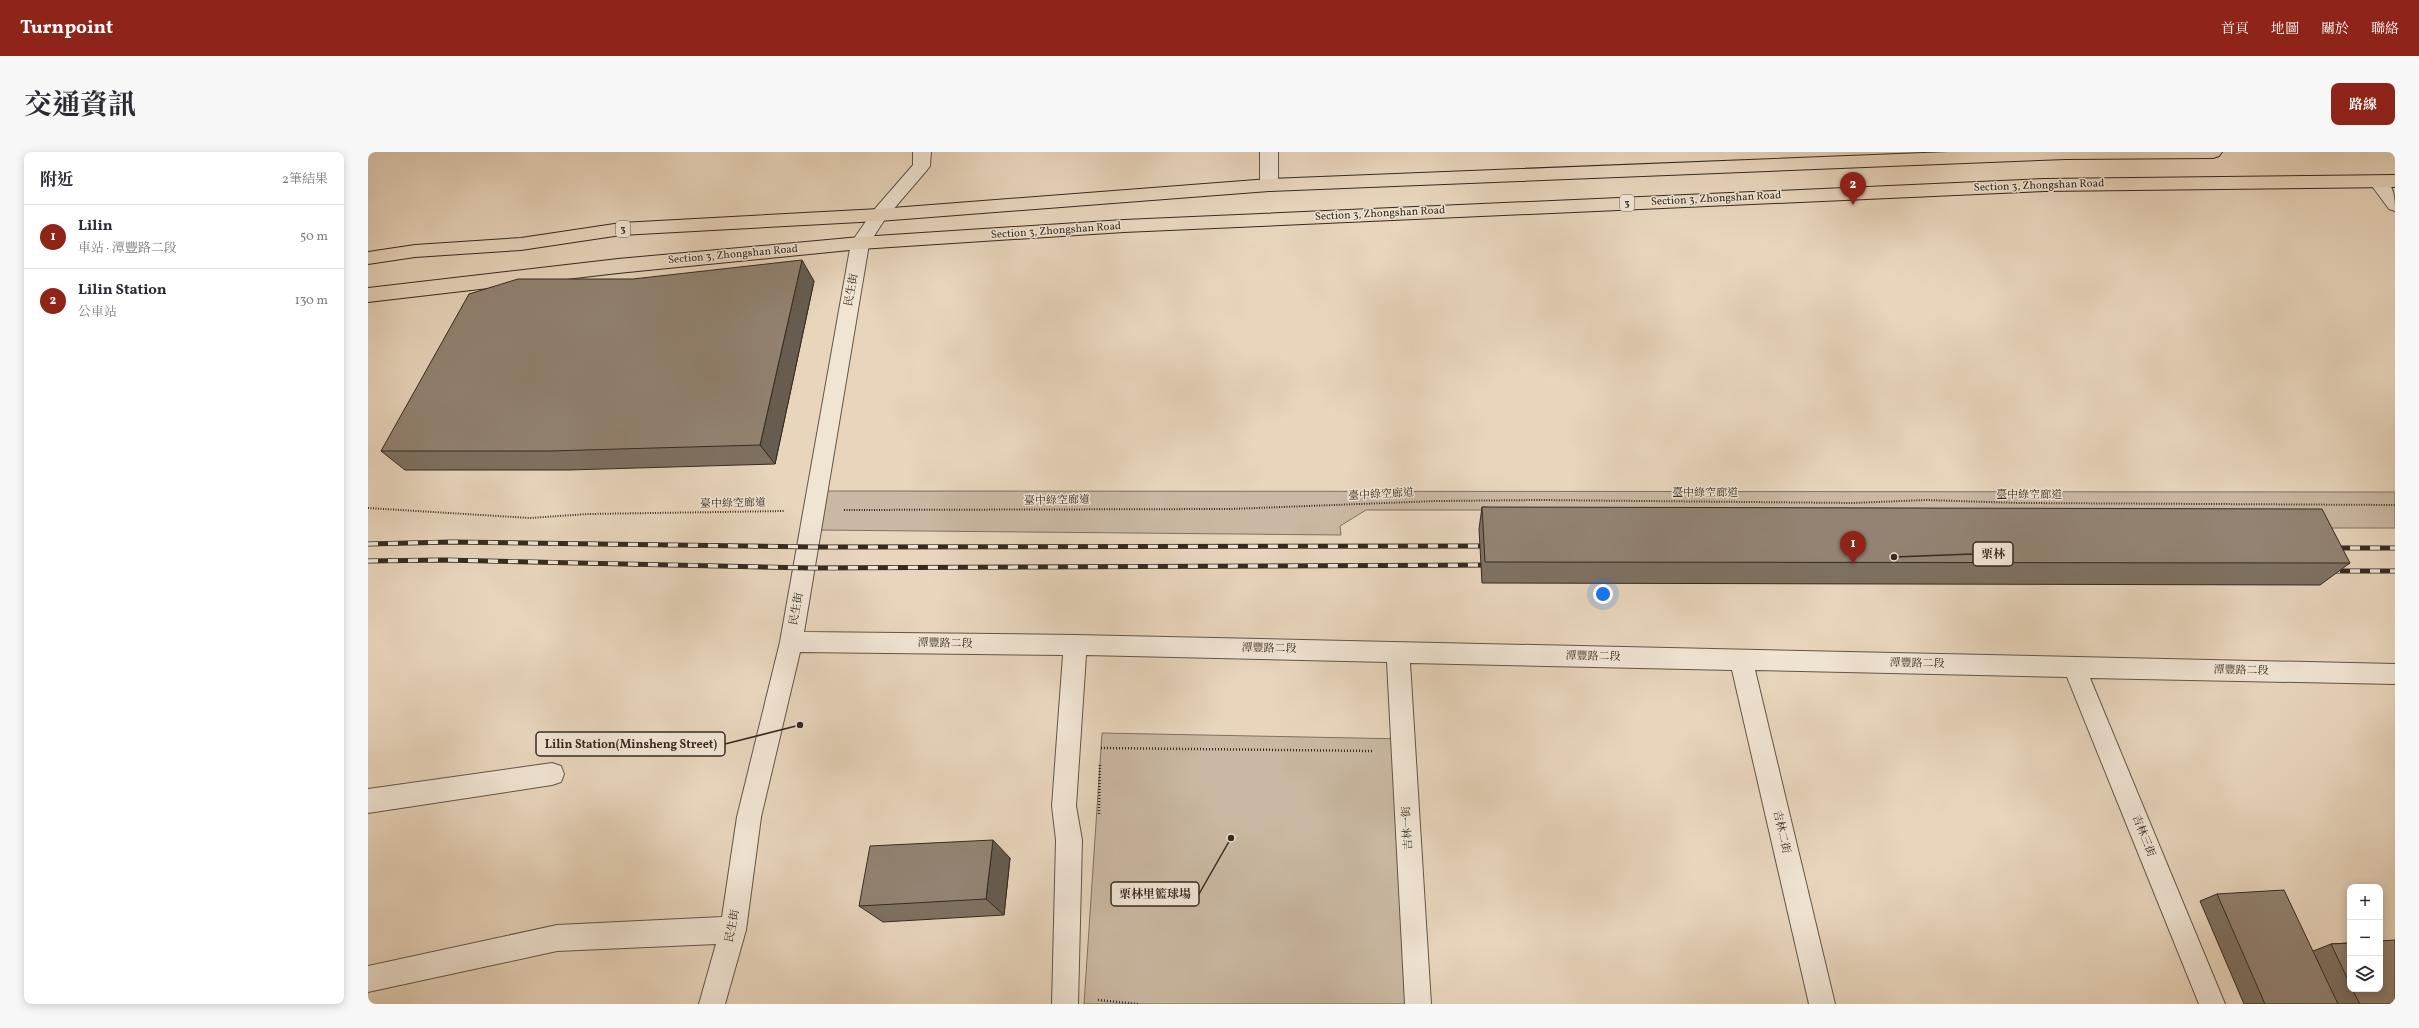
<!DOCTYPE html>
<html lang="zh-TW">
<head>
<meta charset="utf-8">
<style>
	body { margin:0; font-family:Vollkorn,"Noto Serif TC",serif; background:#f7f7f7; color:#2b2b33 }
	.controls { position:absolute; right:12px; bottom:12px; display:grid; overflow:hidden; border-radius:8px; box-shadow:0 2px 10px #0003 }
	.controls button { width:36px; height:36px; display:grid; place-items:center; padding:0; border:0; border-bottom:1px solid #e1e1e2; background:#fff; color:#2b2b33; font:20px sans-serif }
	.you { position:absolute; left:1235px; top:442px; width:14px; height:14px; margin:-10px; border:3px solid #fff; border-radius:50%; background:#1a73e8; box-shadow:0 0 0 6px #1a73e833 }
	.badge { display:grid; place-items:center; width:26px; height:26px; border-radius:50%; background:#8f2418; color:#fff; font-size:13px; font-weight:700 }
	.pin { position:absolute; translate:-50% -33px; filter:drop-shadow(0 1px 2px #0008) }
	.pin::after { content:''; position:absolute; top:21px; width:14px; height:12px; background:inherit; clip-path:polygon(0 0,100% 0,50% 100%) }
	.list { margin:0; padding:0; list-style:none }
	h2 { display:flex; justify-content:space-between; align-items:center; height:52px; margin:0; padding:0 16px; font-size:17px }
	h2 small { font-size:13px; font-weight:400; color:#7c7c81 }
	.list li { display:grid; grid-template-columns:26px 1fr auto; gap:12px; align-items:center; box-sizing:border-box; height:64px; padding:0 16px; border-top:1px solid #e1e1e2 }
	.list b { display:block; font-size:15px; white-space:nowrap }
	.list p { margin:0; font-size:13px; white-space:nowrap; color:#7c7c81 }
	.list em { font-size:13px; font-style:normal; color:#7c7c81 }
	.icon { flex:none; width:22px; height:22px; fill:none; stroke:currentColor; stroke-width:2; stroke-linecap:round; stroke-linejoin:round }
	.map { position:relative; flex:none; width:2027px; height:852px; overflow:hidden; border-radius:8px }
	header { display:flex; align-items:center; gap:24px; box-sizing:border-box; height:56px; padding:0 20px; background:#8f2418; color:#fff }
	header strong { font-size:19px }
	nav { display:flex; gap:22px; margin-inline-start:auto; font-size:14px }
	.intro { display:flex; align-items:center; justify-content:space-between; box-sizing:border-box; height:96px; padding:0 24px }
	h1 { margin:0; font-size:28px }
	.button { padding:10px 18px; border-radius:8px; background:#8f2418; color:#fff; font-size:14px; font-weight:700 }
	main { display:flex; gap:24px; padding:0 24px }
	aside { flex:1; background:#fff; border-radius:8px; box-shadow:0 2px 10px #0003 }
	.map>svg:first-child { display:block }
	.green { fill:#cab8a2; stroke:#807162 }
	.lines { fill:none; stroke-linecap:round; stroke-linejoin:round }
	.minor-casing { stroke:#625548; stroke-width:2 }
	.major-casing { stroke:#352a21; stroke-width:2 }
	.path-far1 { stroke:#352a21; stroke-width:2; stroke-dasharray:1 1.5; stroke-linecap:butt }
	.path { stroke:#352a21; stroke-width:2.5; stroke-dasharray:1 2; stroke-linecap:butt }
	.minor { fill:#f0e4d3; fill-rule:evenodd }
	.major { fill:#e8d5bc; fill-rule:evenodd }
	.rail-casing { stroke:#352a21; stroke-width:5 }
	.rail { stroke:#f0e4d3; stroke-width:3.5; stroke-dasharray:10; stroke-linecap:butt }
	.wall { fill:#7e7162; stroke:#352a21 }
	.shaded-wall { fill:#665c50; stroke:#352a21 }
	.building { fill:#928372; stroke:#352a21 }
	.labels { text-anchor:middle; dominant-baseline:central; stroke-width:3; stroke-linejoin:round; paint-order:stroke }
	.shield { fill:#f0e4d3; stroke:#6d6256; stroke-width:1 }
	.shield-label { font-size:10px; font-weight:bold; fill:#352a21 }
	.street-label { font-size:11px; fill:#352a21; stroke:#f0e4d3 }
	.leader { fill:none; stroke:#352a21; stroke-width:1.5 }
	.callout-dot { fill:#352a21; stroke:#f0e4d3; stroke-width:1.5 }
	.callout { fill:#f0e4d3; stroke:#352a21; stroke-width:1.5 }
	.callout-label { font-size:12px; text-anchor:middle; font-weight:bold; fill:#352a21 }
</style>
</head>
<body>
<header>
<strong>Turnpoint</strong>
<nav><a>首頁</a><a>地圖</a><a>關於</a><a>聯絡</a></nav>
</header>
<div class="intro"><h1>交通資訊</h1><a class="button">路線</a></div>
<main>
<aside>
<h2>附近<small>2筆結果</small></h2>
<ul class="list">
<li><span class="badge">1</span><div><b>Lilin</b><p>車站 · 潭豐路二段</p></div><em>50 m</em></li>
<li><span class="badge">2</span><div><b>Lilin Station</b><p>公車站</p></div><em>130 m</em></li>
</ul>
</aside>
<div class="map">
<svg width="2027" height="852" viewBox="0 0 2027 852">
	<rect width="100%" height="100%" fill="#e8d5bc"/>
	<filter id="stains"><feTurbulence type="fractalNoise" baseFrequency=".005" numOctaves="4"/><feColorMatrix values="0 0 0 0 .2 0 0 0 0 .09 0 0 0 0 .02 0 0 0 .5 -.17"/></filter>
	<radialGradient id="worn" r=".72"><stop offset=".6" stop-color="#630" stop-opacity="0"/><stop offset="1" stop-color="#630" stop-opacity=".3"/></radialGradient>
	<path class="green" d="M 457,339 L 2027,340 L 2027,376 L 1921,376 L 1912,358 L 998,358 L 972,374 L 973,383 L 448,378 Z
		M 734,581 L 1038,587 L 1044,852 L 716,852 Z"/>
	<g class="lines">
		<g class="minor-casing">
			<path id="minor" d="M 545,0 L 563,0 L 562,14 L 559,18 L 517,67 L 501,92 L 436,480 L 707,483 L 2027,512 L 2027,532 L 1722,526 L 1857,852 L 1831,852 L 1699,525 L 1387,518 L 1467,852 L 1441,852 L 1364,518 L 1042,511 L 1063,852 L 1037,852 L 1019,510 L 718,503 L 708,654 L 714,688 L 710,852 L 684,852 L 688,688 L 684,654 L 695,503 L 432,500 L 393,665 L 378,778 L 357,852 L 331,852 L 348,792 L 189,799 L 0,840 L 0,814 L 189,773 L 354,765 L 369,665 L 412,490 L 483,91 L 505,59 L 545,13 Z
				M 892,0 L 910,0 L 910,33 L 907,37 L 901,39 L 895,37 L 892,33 Z
				M 2010,24 C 2026,29 2027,45 2027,59 L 2021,57 L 2001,30 L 2004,26 Z
				M 184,611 L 193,614 L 196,622 L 193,630 L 184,633 L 0,661 L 0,637 Z"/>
		</g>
		<g class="major-casing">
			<path id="major" d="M 1581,0 L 1854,0 L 1851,4 L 1845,6 L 1698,7 L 901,39 L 511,69 L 253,83 L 153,98 L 47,105 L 0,112 L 0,100 L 47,93 L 153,86 L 253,71 L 511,57 L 901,27 Z
				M 2027,23 L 2027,35 L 1677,39 L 756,80 L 492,97 L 250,121 L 0,150 L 0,136 L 250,107 L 492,85 L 756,68 L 1677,27 Z"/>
		</g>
		<path class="path-far1" d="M 0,356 L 162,366 L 220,362 L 417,359
			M 476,358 L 862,357 L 1069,349 L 1171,348 L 1485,351 L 1558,348 L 1651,351 L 2027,353"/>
		<path class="path" d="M 733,596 L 1005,599
			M 731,662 L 732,611
			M 730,848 L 770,852"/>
		<use href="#minor" class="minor"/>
		<use href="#major" class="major"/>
		<g class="rail-casing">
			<path id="rail" d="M 0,392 L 84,390 L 449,395 L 1124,394
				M 1962,396 L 2027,396
				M 0,409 L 76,408 L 442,416 L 1124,413
				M 1962,419 L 2027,419"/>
		</g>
		<use href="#rail" class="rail"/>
	</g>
	<path class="wall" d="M 446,129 L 407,312 L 200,318 L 37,318 L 13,299 Z
		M 1114,355 L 1982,411 L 1952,433 L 1114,431 L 1111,377 Z
		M 642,706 L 636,763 L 515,770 L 491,754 Z
		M 1849,742 L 1945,799 L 1963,792 L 1982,791 L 1982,837 L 2012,837 L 2027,852 L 1876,852 L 1832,749 Z"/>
	<path class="shaded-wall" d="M 434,108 L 446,129 L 407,312 L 392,293 Z
		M 625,688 L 642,706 L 636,763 L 618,747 Z"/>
	<path class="building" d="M 434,108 L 392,293 L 181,299 L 13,299 L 101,142 L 150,127 L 265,127 Z
		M 1114,355 L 1954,357 L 1982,411 L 1117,410 Z
		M 625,688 L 618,747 L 491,754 L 502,694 Z
		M 1916,738 L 1970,852 L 1897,852 L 1849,742 Z
		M 2027,788 L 2027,852 L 1992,852 L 1984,837 L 2012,837 L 2012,789 Z
		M 1982,791 L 1982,832 L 1963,792 Z"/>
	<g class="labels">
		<g class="shield">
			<rect x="1252" y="43" width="14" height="16" rx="3"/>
			<rect x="248" y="69" width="14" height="16" rx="3"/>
		</g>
		<g class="shield-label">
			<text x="1259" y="51">3</text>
			<text x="255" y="77">3</text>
		</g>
		<g class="street-label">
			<text transform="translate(1671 34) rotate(-2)">Section 3, Zhongshan Road</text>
			<text transform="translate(1348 47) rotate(-3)">Section 3, Zhongshan Road</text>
			<text transform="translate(1012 62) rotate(-3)">Section 3, Zhongshan Road</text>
			<text transform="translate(688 79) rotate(-4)">Section 3, Zhongshan Road</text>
			<text transform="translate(365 103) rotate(-5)">Section 3, Zhongshan Road</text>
			<text transform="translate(484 138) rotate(-80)">民生街</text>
			<text x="1337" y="341">臺中綠空廊道</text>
			<text transform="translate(1013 343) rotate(-3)">臺中綠空廊道</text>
			<text x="1661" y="343">臺中綠空廊道</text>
			<text transform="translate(689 349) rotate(-1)">臺中綠空廊道</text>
			<text transform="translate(365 352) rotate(-1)">臺中綠空廊道</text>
			<text transform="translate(429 457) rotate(-80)">民生街</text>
			<text transform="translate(577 492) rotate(1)">潭豐路二段</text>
			<text transform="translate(901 497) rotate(1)">潭豐路二段</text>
			<text transform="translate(1225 505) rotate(1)">潭豐路二段</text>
			<text transform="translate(1549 512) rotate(1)">潭豐路二段</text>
			<text transform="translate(1873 519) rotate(1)">潭豐路二段</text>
			<text transform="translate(1040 676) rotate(-93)">吉林一街</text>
			<text transform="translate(1413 680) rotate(77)">吉林二街</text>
			<text transform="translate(1775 684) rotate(68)">吉林三街</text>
			<text transform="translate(365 774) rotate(-79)">民生街</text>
		</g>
	</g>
	<path class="leader" d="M1526 405L1605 402M432 573L357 592M863 686L831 742"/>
	<g class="callout-dot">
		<circle cx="1526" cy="405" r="4"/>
		<circle cx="432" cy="573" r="4"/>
		<circle cx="863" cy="686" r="4"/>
	</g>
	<g class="callout">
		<rect x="1605" y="390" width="40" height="24" rx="4"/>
		<rect x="168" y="580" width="189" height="24" rx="4"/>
		<rect x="743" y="730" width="88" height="24" rx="4"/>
	</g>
	<g class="callout-label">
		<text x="1625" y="406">栗林</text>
		<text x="263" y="596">Lilin Station(Minsheng Street)</text>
		<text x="787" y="746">栗林里籃球場</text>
	</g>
	<rect width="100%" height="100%" filter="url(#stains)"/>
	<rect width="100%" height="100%" fill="url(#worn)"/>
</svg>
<div class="controls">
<button>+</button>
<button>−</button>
<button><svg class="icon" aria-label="layers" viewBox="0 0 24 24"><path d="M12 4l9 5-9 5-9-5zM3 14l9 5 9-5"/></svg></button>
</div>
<div class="you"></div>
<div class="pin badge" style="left:1485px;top:412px">1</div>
<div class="pin badge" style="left:1485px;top:53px">2</div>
</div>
</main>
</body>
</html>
